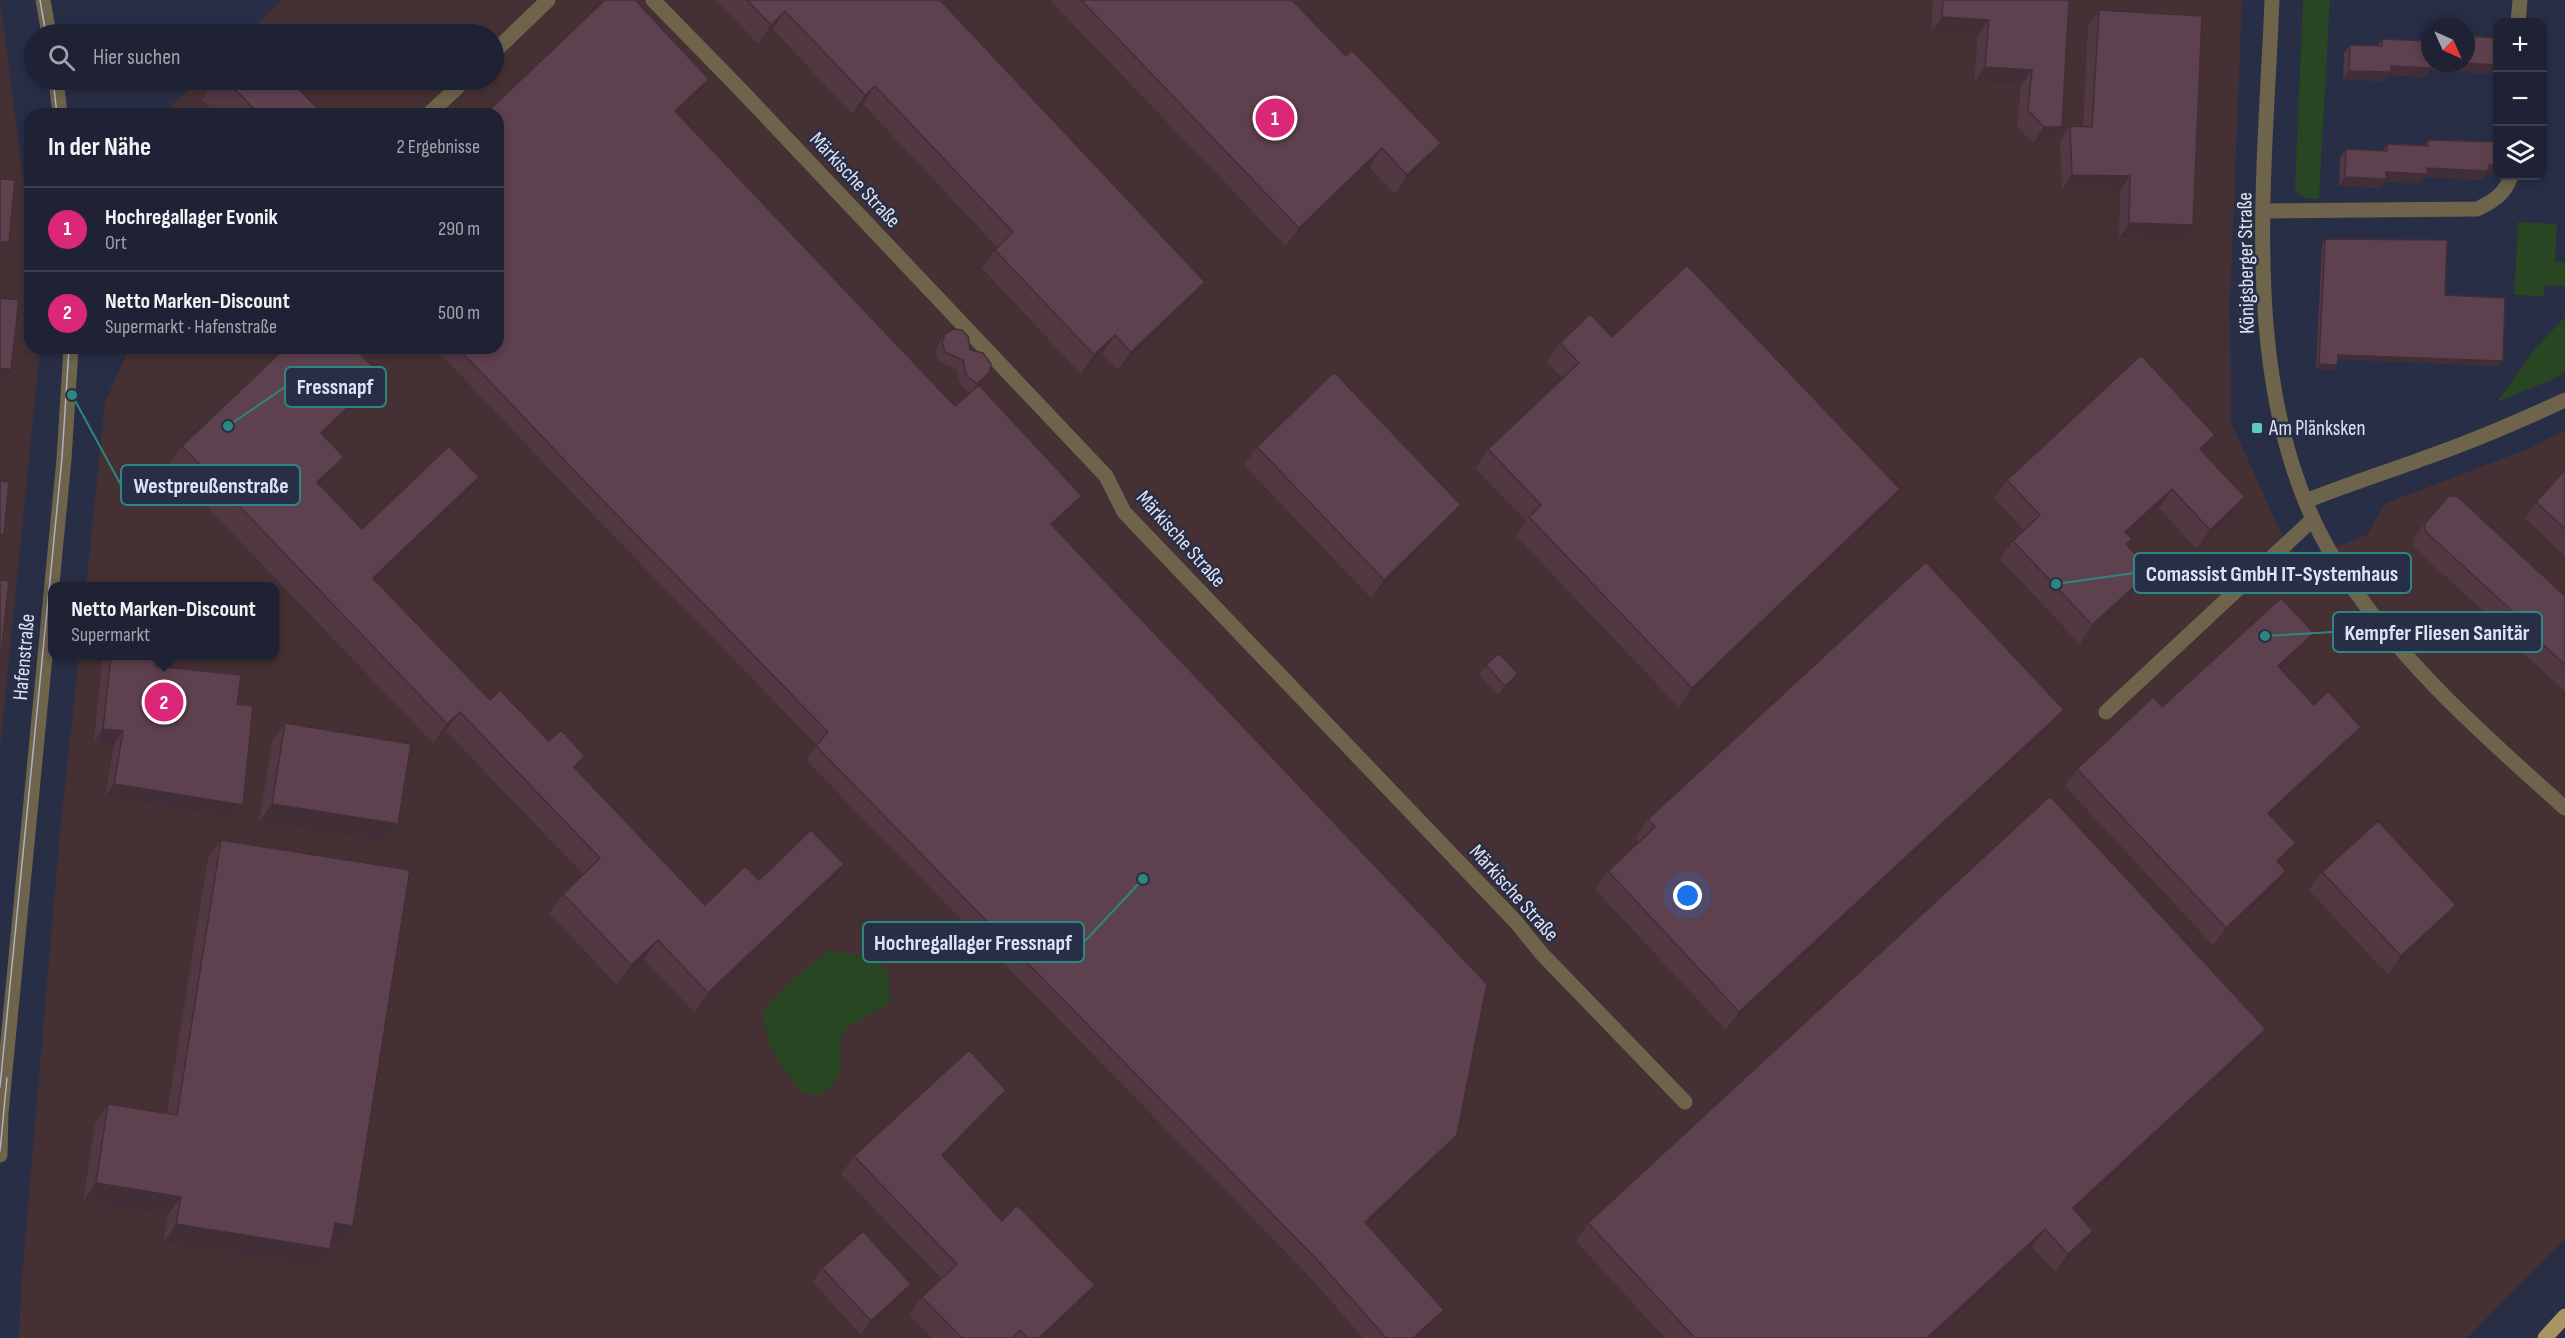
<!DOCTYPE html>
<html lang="de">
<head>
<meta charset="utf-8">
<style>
	body { margin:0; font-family:"Sofia Sans Condensed",sans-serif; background:#2b2f40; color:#f1f3f6 }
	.controls { position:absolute; right:18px; top:18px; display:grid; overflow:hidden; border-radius:12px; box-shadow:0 3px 9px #0003 }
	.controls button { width:54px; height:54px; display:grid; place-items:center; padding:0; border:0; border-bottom:2px solid #3c3f4f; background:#1e2234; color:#f1f3f6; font:30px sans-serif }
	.compass { position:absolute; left:2421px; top:18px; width:54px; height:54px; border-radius:50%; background:#1e2234; box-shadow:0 3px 9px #0003; rotate:135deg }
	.you { position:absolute; left:1688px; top:896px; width:21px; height:21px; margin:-15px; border:4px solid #fff; border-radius:50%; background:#1a73e8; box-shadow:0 0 0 9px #1a73e833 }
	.badge { display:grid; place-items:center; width:39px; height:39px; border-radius:50%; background:#db2777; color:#fff; font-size:20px; font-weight:700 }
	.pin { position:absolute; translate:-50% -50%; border:3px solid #fff; box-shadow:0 2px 6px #0006 }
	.popup { position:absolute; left:48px; top:582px; width:231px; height:78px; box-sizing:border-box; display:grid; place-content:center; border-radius:12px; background:#1e2234; filter:drop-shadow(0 2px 4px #0005); font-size:20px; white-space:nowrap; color:#a1a4ac }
	.popup b { font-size:22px; color:#f1f3f6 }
	.popup::after { content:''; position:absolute; left:50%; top:100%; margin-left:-12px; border:12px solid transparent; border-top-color:#1e2234 }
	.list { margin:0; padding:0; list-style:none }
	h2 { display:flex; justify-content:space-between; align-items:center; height:78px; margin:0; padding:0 24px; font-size:26px }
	h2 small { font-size:20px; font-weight:400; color:#a1a4ac }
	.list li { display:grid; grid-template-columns:39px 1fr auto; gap:18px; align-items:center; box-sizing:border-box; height:84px; padding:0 24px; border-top:2px solid #3c3f4f }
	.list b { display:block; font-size:22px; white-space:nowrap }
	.list p { margin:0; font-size:20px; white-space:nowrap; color:#a1a4ac }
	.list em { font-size:20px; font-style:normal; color:#a1a4ac }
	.icon { flex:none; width:33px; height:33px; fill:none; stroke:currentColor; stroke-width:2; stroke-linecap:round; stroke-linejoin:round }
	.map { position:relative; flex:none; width:2565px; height:1338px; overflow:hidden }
	.search { position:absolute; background:#1e2234; box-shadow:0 3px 9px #0003; left:24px; top:24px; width:480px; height:66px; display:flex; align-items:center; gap:15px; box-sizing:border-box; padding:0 21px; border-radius:33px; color:#a1a4ac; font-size:22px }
	.panel { position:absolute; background:#1e2234; box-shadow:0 3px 9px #0003; left:24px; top:108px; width:480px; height:246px; border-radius:18px }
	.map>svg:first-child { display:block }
	.industrial { fill:#453133 }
	.green { fill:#274621 }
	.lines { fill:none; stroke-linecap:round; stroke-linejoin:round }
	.minor { stroke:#6e634b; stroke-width:15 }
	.tertiary { stroke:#6e634b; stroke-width:15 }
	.primary { stroke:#ab9464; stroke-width:15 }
	.tram { stroke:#aeb2c4; stroke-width:1.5 }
	.wall { fill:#513843 }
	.shaded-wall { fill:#422e37 }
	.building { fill:#5e414e; stroke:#422e37; stroke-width:1.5 }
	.poi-dot { fill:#59cebf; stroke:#282e46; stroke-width:2 }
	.labels { text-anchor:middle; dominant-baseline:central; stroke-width:5; stroke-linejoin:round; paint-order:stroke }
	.street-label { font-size:21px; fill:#dee2f2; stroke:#282e46 }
	.poi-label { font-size:21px; fill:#dee2f2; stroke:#282e46; text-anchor:start }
	.leader { fill:none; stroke:#2e8682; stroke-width:2 }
	.callout-dot { fill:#2e8682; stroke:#282e46; stroke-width:2 }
	.callout { fill:#282e46; stroke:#2e8682; stroke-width:2 }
	.callout-label { font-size:22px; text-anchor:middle; font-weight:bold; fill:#dee2f2 }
</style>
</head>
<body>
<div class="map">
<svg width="2565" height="1338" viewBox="0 0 2565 1338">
	<rect width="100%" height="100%" fill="#282e46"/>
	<path class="industrial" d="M 0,0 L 30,230 L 30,348 L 40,348 L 0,749 Z
		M 282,0 L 2242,0 L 2230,298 L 2231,422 L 2281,533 L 2300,562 L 2368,534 L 2384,504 L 2528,449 L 2565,430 L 2565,1239 L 2467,1338 L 19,1338 L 21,1288 L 60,832 L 79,656 L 275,656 L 275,586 L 86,586 L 105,403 L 129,348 L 498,348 L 498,114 L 163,114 L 199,80 L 494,80 L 494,34 L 246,34 Z"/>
	<path class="green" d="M 2303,0 L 2330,0 L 2319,199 C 2307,199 2300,199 2295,188 Z
		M 2518,222 L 2557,224 L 2555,262 L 2565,263 L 2565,286 L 2545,285 L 2544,296 L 2514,295 Z
		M 2565,317 L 2565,372 L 2549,381 L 2497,402 L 2534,350 Z
		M 829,950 L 868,957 L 889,973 L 890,1003 L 846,1028 L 841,1040 L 840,1072 L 827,1090 L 816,1095 L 801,1092 L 770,1047 L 762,1014 L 784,987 Z"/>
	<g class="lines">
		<path class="minor" d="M 653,0 L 739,88 L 1106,476 L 1124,512 L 1516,922 L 1542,954 L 1685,1102
			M 2518,22 L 2520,0
			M 2264,211 L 2477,209 C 2494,201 2505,194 2511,176
			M 2306,501 C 2343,486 2381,474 2419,460 C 2469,443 2518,422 2565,400
			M 2106,712 L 2313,519"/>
		<path class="tertiary" d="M 43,0 L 49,34
			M 2272,0 C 2265,180 2236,400 2335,560 C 2394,657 2481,733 2565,808
			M 494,52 L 548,0
			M 56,80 L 60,114
			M 429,114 L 465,80
			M 0,1155 L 1,1113 L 64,459 L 71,348"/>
		<path class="primary" d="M 2545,1338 L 2565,1316"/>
		<path class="tram" d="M 40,0 L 46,34
			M 53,80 L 57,114
			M 0,1087 L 62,458 L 69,348
			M 0,1151 L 7,1078"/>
	</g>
	<path class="wall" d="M 716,0 L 940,0 L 1205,282 L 1192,300 L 1118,370 L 1102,354 L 1081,374 L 982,268 L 997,247 L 863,104 L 852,114 L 773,29 L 758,44 Z
		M 1050,0 L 1292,0 L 1428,161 L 1395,194 L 1369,167 L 1286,246 Z
		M 1934,0 L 2069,0 L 2062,127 L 2051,142 L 2033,143 L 2017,126 L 2021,85 L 1974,83 L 1978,35 L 1931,32 L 1933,1 Z
		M 2099,10 L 2182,240 L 2119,238 L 2120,191 L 2062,190 L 2060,141 L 2070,126 L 2083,127 L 2088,26 Z
		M 2498,38 L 2498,74 L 2430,70 L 2425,77 L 2388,75 L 2384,81 L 2343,79 L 2344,53 L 2350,45 L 2378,45 L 2382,39 L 2429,41 L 2430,39 L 2430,63 Z
		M 709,79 L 699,93 L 677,114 L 955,406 L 969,393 L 960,384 L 956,369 L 938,361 L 935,352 L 939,343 L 945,334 L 970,350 L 983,382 L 979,385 L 1072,510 L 1054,527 L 1448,1149 L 1367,1225 L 1444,1310 L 1434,1324 L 1419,1338 L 1363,1338 L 1310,1277 L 806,760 L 817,745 L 577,498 L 435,348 L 498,348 L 498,114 Z
		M 216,80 L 290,80 L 323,114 L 215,114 L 202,100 Z
		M 2428,140 L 2498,142 L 2498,167 L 2493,175 L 2486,174 L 2482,180 L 2425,177 L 2420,183 L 2384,182 L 2380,188 L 2339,186 L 2340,158 L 2346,149 L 2383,151 L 2387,144 L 2424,146 Z
		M 2325,239 L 2445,295 L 2499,366 L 2338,359 L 2334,370 L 2316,369 L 2322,244 Z
		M 1612,337 L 1900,489 L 1887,508 L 1679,707 L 1516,536 L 1526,521 L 1475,468 L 1488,449 L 1563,378 L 1547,362 L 1560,343 Z
		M 367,395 L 324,436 L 330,476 L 320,486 L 362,529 L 479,477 L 465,497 L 376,581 L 490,700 L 576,770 L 705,905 L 759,880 L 830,883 L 695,1013 L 644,959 L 617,985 L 549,913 L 563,894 L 583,874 L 446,731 L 433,743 L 168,466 L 182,446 Z
		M 2215,435 L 2203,452 L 2245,497 L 2232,516 L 2197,549 L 2159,508 L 2129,536 L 2132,539 L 2127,545 L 2138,589 L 2080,644 L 2000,559 L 2013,541 L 2024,530 L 1994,498 L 2007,480 Z
		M 1257,447 L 1461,505 L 1448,523 L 1371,598 L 1244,465 Z
		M 2565,470 L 2565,556 L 2525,518 L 2536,502 Z
		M 2425,523 L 2565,596 L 2565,691 L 2521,651 L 2523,648 L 2414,547 L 2413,539 Z
		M 2301,651 L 2281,670 L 2348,745 L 2271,816 L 2296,843 L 2283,861 L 2280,864 L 2274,889 L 2213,945 L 2065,786 L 2077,769 L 2162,707 Z
		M 106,656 L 158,656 L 156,666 L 237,704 L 234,818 L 105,797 L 114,744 L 94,742 L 102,661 Z
		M 1486,665 L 1518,674 L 1512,684 L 1498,695 L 1479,675 Z
		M 285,723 L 385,842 L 259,822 L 272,742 Z
		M 2051,728 L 1726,1030 L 1595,889 L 1608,871 L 1639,842 L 1635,838 L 1648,819 Z
		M 221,840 L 353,1226 L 340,1244 L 332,1243 L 330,1249 L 318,1267 L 163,1243 L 168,1215 L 83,1202 L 95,1123 L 108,1104 L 167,1113 L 208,858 Z
		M 2322,872 L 2443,924 L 2388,975 L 2309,890 Z
		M 2266,1029 L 2253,1048 L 2076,1211 L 2093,1231 L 2081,1249 L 2056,1272 L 2032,1247 L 1934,1338 L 1665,1338 L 1576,1241 L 1588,1223 Z
		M 1006,1090 L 994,1108 L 944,1157 L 1002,1221 L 1095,1285 L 1083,1303 L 1045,1338 L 932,1338 L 909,1315 L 922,1297 L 941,1278 L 841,1174 L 854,1156 Z
		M 822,1268 L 902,1298 L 861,1335 L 813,1282 Z"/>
	<path class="shaded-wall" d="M 785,11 L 773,29 L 758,44 L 771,25 Z
		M 1942,17 L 1989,20 L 1978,35 L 1931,32 Z
		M 2430,63 L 2464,63 L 2498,65 L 2498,74 L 2430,70 L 2425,77 L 2388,75 L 2384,81 L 2343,79 L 2349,71 Z
		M 1985,67 L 2032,70 L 2021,85 L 1974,83 Z
		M 709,79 L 699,93 L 665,125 L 675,111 Z
		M 875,86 L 863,104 L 852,114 L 865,95 Z
		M 2044,127 L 2062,127 L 2051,142 L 2033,143 Z
		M 1441,143 L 1428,161 L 1395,194 L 1407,175 Z
		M 1382,148 L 1369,167 L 1286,246 L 1299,228 Z
		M 2489,165 L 2498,165 L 2498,167 L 2493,175 L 2486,174 L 2482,180 L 2425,177 L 2420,183 L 2384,182 L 2380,188 L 2339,186 L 2345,177 L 2427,168 Z
		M 2072,175 L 2130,176 L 2120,191 L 2062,190 Z
		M 2129,223 L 2193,225 L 2182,240 L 2119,238 Z
		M 0,242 L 9,242 L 0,256 Z
		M 1205,282 L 1192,300 L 1118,370 L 1131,352 Z
		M 1115,335 L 1102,354 L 1081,374 L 1094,355 Z
		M 2338,355 L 2503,361 L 2499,366 L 2335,359 Z
		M 2319,364 L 2337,365 L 2334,370 L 2316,369 Z
		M 0,368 L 11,370 L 5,379 L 0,378 Z
		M 990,372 L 983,382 L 970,394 L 977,384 Z
		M 381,375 L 367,395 L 307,452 L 321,433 Z
		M 2215,435 L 2203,453 L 2200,449 Z
		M 344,457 L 330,476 L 303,502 L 317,482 Z
		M 479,477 L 465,497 L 359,598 L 373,578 Z
		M 1900,489 L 1887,508 L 1679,707 L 1692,688 Z
		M 2172,489 L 2159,508 L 2113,551 L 2125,532 Z
		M 1082,496 L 1072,510 L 1042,538 L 1051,524 Z
		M 2245,497 L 2232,516 L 2197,549 L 2210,530 Z
		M 1461,505 L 1448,523 L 1371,598 L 1384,580 Z
		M 2151,571 L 2138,589 L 2080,644 L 2092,625 Z
		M 2314,633 L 2301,651 L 2266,684 L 2278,666 Z
		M 1518,674 L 1512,684 L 1498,695 L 1505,686 Z
		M 2064,710 L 2051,728 L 1726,1030 L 1739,1012 Z
		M 460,712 L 446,731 L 433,743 L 447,724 Z
		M 2361,727 L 2348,745 L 2255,831 L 2268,813 Z
		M 103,729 L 123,731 L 114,744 L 94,742 Z
		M 585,756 L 571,776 L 574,767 Z
		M 114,784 L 243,805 L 234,818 L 105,797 Z
		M 272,804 L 398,824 L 385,842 L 259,822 Z
		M 2296,843 L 2283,861 L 2264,879 L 2277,861 Z
		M 844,864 L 830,883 L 695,1013 L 708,993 Z
		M 2286,871 L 2274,889 L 2213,945 L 2226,928 Z
		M 2456,905 L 2443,924 L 2388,975 L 2401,956 Z
		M 658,940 L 644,959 L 617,985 L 631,965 Z
		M 2266,1029 L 2253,1048 L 2060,1226 L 2073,1208 Z
		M 1006,1090 L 994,1108 L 929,1173 L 942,1155 Z
		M 1457,1135 L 1448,1149 L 1355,1236 L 1365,1222 Z
		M 96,1183 L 181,1197 L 168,1215 L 83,1202 Z
		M 335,1223 L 353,1226 L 340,1244 L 322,1241 Z
		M 176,1224 L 330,1249 L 318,1267 L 163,1243 Z
		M 2045,1229 L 2032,1247 L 1934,1338 L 1927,1338 Z
		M 2093,1231 L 2081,1249 L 2056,1272 L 2068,1254 Z
		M 911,1284 L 902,1298 L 861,1335 L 871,1321 Z
		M 1095,1285 L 1083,1303 L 1045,1338 L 1039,1338 Z
		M 1444,1310 L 1434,1324 L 1419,1338 L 1413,1338 Z"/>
	<path class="building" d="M 605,0 L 635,0 L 709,79 L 675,111 L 955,406 L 979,385 L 1082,496 L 1051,524 L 1487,984 L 1457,1135 L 1365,1222 L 1444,1310 L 1413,1338 L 1386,1338 L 1320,1263 L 816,746 L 828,732 L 587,484 L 458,348 L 498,348 L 498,114 L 485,114 Z
		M 747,0 L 940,0 L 1205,282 L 1131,352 L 1115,335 L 1094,355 L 995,250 L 1013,232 L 875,86 L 865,95 L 785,11 L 771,25 Z
		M 1081,0 L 1292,0 L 1346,56 L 1352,50 L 1441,143 L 1407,175 L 1382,148 L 1299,228 Z
		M 1943,0 L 2069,0 L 2062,127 L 2044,127 L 2028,110 L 2032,70 L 1985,67 L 1989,20 L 1942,17 Z
		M 2099,10 L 2202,16 L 2193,225 L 2129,223 L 2130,176 L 2072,175 L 2070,126 L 2092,127 Z
		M 2466,36 L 2498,38 L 2498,65 L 2464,63 L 2466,63 Z
		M 2382,39 L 2430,41 L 2430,63 L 2432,63 L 2431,68 L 2391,66 L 2390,72 L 2349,71 L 2350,45 L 2382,46 Z
		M 226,80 L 290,80 L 323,114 L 259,114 Z
		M 2428,140 L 2498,142 L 2498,165 L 2489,165 L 2488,171 L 2427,168 L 2427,174 L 2386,172 L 2386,179 L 2345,177 L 2346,149 L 2387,151 L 2387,144 L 2428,146 Z
		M 0,179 L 15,180 L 9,242 L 0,242 Z
		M 2325,239 L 2447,240 L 2445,295 L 2505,298 L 2503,361 L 2338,355 L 2337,365 L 2319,364 Z
		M 1687,265 L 1900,489 L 1692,688 L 1529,517 L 1541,505 L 1488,449 L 1579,363 L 1560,343 L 1590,314 L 1612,337 Z
		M 0,298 L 19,300 L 11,370 L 0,368 Z
		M 953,329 L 962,330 L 968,336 L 970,350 L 983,353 L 991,364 L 990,372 L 977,384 L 966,375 L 963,360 L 945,352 L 942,343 L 945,334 Z
		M 285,348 L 354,348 L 381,375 L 321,433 L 344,457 L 317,482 L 362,529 L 449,446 L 479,477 L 373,578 L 490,700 L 500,690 L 549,741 L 561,730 L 585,756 L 574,767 L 705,905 L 745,866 L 759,880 L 811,830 L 844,864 L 708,993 L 658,940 L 631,965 L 563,894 L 600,858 L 460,712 L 447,724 L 182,446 Z
		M 2141,355 L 2215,435 L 2200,449 L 2245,497 L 2210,530 L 2172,489 L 2125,532 L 2132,539 L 2126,544 L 2151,571 L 2092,625 L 2013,541 L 2040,515 L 2007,480 Z
		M 1334,372 L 1461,505 L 1384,580 L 1257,447 Z
		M 2565,470 L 2565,529 L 2536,502 Z
		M 0,481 L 9,482 L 4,535 L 0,534 Z
		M 2449,496 L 2457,496 L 2565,596 L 2565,665 L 2533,635 L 2535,632 L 2425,531 L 2425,523 Z
		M 1926,562 L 2064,710 L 1739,1012 L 1608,871 L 1655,827 L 1648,819 Z
		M 0,580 L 9,581 L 0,665 Z
		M 2281,598 L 2314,633 L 2278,666 L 2314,705 L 2328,691 L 2361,727 L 2268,813 L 2296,843 L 2277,861 L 2286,871 L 2226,928 L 2077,769 L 2153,697 L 2162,707 Z
		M 1499,653 L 1518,674 L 1505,686 L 1486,665 Z
		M 111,656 L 158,656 L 156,666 L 241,675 L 237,704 L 253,706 L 243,805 L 114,784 L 123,731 L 103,729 Z
		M 285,723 L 411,744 L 398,824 L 272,804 Z
		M 2050,796 L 2266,1029 L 2073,1208 L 2093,1231 L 2068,1254 L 2045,1229 L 1927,1338 L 1695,1338 L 1588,1223 Z
		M 2378,821 L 2456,905 L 2401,956 L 2322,872 Z
		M 221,840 L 410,870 L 353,1226 L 335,1223 L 330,1249 L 176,1224 L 181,1197 L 96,1183 L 108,1104 L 177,1115 Z
		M 969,1050 L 1006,1090 L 942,1155 L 1002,1221 L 1017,1205 L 1095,1285 L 1039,1338 L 1028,1338 L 1020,1330 L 1012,1338 L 962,1338 L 922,1297 L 957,1264 L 854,1156 Z
		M 863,1231 L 911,1284 L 871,1321 L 822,1268 Z"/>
	<rect class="poi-dot" x="2251" y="422" width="12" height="12" rx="3"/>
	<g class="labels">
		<g class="street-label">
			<text transform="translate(855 180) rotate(47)">Märkische Straße</text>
			<text transform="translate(2246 263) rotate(-91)">Königsberger Straße</text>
			<text transform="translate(1181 539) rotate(48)">Märkische Straße</text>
			<text transform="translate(24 657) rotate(-85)">Hafenstraße</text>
			<text transform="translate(1514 893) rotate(48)">Märkische Straße</text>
		</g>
		<g class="poi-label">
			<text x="2269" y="428">Am Plänksken</text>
		</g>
	</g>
	<path class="leader" d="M228 426L285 387M72 395L121 485M2056 584L2134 573M2265 636L2333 632M1143 879L1084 942"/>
	<g class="callout-dot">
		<circle cx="228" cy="426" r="6"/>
		<circle cx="72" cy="395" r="6"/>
		<circle cx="2056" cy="584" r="6"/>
		<circle cx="2265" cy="636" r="6"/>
		<circle cx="1143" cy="879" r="6"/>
	</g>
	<g class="callout">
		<rect x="285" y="367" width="101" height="40" rx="6"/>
		<rect x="121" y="465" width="179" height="40" rx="6"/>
		<rect x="2134" y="553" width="277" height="40" rx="6"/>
		<rect x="2333" y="612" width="209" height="40" rx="6"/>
		<rect x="863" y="922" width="221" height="40" rx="6"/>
	</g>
	<g class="callout-label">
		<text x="335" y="394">Fressnapf</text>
		<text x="211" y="493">Westpreußenstraße</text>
		<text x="2272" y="581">Comassist GmbH IT-Systemhaus</text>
		<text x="2437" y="640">Kempfer Fliesen Sanitär</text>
		<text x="973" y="950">Hochregallager Fressnapf</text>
	</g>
</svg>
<div class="controls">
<button>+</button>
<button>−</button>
<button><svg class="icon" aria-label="layers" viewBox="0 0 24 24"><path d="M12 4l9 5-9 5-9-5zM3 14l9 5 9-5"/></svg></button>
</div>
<svg class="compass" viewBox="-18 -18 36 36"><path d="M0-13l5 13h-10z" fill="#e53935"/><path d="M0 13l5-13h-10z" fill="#a1a4ac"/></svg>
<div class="you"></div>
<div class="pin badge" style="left:1275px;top:118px">1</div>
<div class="pin badge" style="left:164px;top:702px">2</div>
<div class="popup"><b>Netto Marken-Discount</b>Supermarkt</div>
<div class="search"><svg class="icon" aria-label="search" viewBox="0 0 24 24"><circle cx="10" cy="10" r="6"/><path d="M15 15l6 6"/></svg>Hier suchen</div>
<section class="panel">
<h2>In der Nähe<small>2 Ergebnisse</small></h2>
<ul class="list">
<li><span class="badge">1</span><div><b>Hochregallager Evonik</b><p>Ort</p></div><em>290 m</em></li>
<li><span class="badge">2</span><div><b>Netto Marken-Discount</b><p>Supermarkt · Hafenstraße</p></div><em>500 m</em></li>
</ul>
</section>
</div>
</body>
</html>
